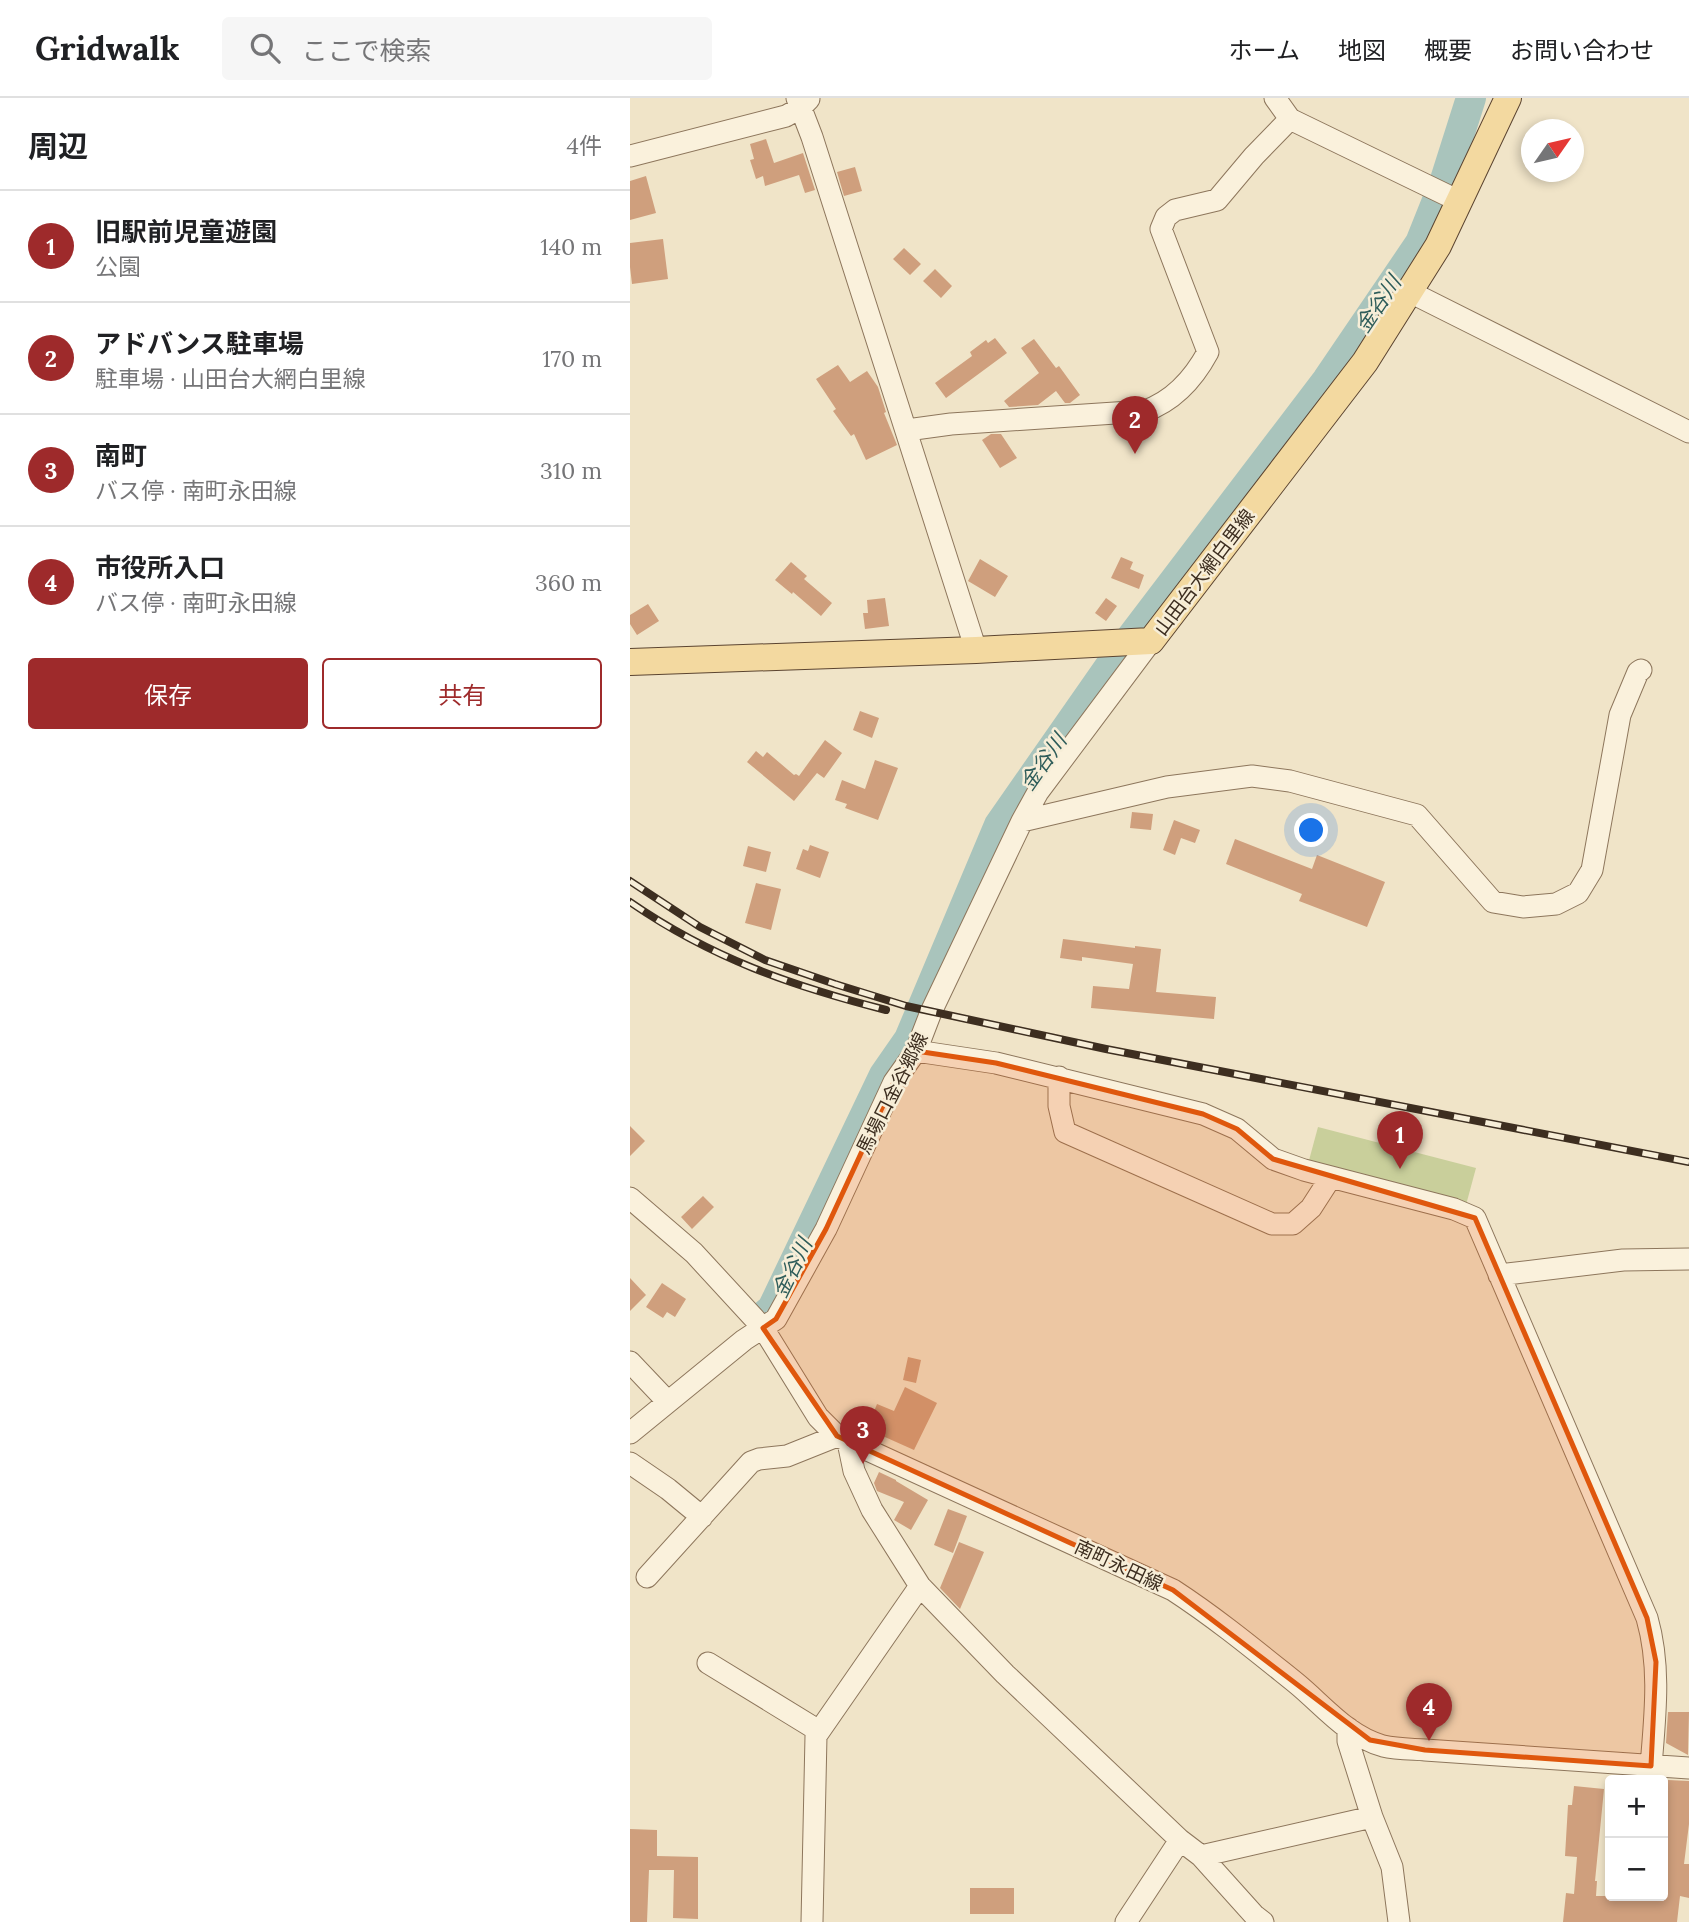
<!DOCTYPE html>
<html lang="ja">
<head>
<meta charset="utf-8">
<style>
	body { margin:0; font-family:Lora,"Noto Sans JP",serif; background:#f6f6f6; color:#202124 }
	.controls { position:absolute; right:21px; bottom:21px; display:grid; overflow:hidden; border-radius:7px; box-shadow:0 4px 10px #0003 }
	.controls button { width:63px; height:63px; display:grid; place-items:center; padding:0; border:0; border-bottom:2px solid #e0e0e0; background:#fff; color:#202124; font:35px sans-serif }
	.compass { position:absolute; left:891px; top:21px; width:63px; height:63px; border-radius:50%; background:#fff; box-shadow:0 4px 10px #0003; rotate:56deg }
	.you { position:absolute; left:682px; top:733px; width:24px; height:24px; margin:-18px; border:5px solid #fff; border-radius:50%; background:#1a73e8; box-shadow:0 0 0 10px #1a73e833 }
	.badge { display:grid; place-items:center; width:46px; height:46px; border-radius:50%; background:#9e2a2b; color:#fff; font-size:23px; font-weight:700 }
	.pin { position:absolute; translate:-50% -58px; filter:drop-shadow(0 2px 4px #0008) }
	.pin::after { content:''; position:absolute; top:37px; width:24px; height:21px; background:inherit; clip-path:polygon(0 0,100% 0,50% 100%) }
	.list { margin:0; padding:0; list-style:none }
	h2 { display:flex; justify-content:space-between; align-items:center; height:91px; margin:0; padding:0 28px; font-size:30px }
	h2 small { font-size:23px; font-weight:400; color:#757577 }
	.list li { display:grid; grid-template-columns:46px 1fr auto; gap:21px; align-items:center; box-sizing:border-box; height:112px; padding:0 28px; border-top:2px solid #e0e0e0 }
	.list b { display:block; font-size:26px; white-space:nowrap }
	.list p { margin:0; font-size:23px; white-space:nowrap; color:#757577 }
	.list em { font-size:23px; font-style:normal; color:#757577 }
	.actions { display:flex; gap:14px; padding:21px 28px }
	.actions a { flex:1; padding:16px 0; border:2px solid #9e2a2b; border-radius:7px; text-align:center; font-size:24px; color:#9e2a2b }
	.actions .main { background:#9e2a2b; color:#fff }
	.icon { flex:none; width:38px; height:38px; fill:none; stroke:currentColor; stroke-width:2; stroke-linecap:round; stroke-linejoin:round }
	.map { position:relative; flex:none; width:1059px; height:1824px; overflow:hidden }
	header { display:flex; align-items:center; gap:42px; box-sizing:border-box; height:98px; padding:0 35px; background:#fff; border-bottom:2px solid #e0e0e0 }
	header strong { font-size:33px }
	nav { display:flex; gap:38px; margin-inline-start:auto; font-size:24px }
	.search { width:490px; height:63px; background:#f6f6f6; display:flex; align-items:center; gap:18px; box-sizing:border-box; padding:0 24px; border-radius:7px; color:#757577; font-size:26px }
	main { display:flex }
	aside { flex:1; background:#fff }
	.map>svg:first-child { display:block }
	.green { fill:#c9cf9b }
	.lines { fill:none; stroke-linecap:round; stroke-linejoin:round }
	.river { stroke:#a9c4bc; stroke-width:30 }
	.building { fill:#cf9f7d }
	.minor-casing { stroke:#8d765c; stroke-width:23 }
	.major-casing { stroke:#5b4430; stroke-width:28 }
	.minor { stroke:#faf1dc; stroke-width:21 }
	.major { stroke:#f3d9a0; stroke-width:26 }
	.rail-casing { stroke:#3d2e20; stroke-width:8 }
	.rail { stroke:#f7eed8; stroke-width:5; stroke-dasharray:16; stroke-linecap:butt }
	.marked { fill:#df570d; fill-opacity:0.2; stroke:#df570d; stroke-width:5; stroke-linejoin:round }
	.labels { text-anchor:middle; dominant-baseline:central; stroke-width:5; stroke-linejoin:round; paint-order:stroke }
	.street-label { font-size:19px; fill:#3d2e20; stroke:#f7eed8 }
	.water-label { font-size:21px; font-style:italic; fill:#2f5d5a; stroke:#f7eed8 }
</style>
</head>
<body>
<header>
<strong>Gridwalk</strong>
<div class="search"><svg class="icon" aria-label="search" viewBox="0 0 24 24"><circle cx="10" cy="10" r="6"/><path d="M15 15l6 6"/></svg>ここで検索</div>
<nav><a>ホーム</a><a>地図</a><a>概要</a><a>お問い合わせ</a></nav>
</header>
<main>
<aside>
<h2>周辺<small>4件</small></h2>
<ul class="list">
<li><span class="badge">1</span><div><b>旧駅前児童遊園</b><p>公園</p></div><em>140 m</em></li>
<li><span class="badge">2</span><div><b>アドバンス駐車場</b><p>駐車場 · 山田台大網白里線</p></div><em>170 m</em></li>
<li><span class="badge">3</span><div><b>南町</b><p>バス停 · 南町永田線</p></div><em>310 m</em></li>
<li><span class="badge">4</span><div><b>市役所入口</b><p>バス停 · 南町永田線</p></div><em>360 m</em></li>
</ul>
<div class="actions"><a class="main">保存</a><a>共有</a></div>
</aside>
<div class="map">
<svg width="1059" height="1824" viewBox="0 0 1059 1824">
	<rect width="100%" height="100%" fill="#f0e4c8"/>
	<path class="green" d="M 688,1029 L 846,1070 L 836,1107 L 678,1066 Z"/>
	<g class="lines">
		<path class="river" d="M 137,1215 L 142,1211 L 254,977 L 279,941 L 369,727 L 484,562 L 697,282 L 790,145 L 814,85 L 841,0"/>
	</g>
	<path class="building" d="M 136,41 L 144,65 L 173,55 L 185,92 L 175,95 L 169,77 L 135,88 L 133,78 L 126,81 L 120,62 L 124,61 L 120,46 Z
		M 225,69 L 232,93 L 214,98 L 207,74 Z
		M 16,78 L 26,115 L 0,122 L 0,83 Z
		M 33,141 L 38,181 L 2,186 L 0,169 L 0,145 Z
		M 274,150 L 291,166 L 280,177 L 263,161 Z
		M 305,171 L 322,188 L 311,200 L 293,183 Z
		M 365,240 L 377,255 L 316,300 L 305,285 L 342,258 L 340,254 L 356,242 L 358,245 Z
		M 404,241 L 426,270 L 429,268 L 450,297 L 440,305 L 435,305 L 426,293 L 408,307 L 379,309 L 374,303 L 409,275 L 391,250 Z
		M 208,267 L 220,284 L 237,273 L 248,289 L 256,314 L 254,315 L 267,347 L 236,362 L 224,336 L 221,338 L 203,313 L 206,311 L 186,281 Z
		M 361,336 L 371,336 L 387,360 L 370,370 L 352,342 Z
		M 491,459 L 503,464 L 500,471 L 514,477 L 509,491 L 481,480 Z
		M 350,461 L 378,478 L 365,499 L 338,483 Z
		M 161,464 L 177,478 L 174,481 L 202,505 L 191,518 L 163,494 L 162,496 L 145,482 Z
		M 255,500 L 259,528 L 235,531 L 233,515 L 238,515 L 237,502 Z
		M 476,500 L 487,508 L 476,523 L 465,515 Z
		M 18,506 L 29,523 L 7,537 L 0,526 L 0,517 Z
		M 230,613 L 249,620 L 242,640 L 223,632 Z
		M 195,642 L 212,655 L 194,680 L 187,675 L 164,703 L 117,664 L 126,653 L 133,659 L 137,654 L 164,677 L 166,676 L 169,678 Z
		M 245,662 L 268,670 L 248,722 L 215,710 L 217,706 L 205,702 L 212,682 L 235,691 Z
		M 502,714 L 523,716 L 521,732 L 500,730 Z
		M 544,722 L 570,732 L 565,745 L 551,740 L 545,757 L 533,752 Z
		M 605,741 L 682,771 L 687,757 L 755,784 L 737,829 L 669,803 L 672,796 L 596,766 Z
		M 180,747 L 199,754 L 190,780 L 166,771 L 173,751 L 178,753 Z
		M 118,748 L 141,754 L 136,774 L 113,768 Z
		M 126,785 L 151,791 L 141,832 L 115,825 Z
		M 433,841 L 505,850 L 505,848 L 531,851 L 526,894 L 586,899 L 584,921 L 461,910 L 463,888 L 499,891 L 503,866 L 452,859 L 452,863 L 430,860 Z
		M 0,1028 L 15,1043 L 0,1058 Z
		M 73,1098 L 84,1109 L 62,1131 L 51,1119 Z
		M 0,1180 L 16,1197 L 0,1213 Z
		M 32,1185 L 56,1201 L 45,1219 L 37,1214 L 33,1220 L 16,1209 Z
		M 278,1259 L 291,1262 L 286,1285 L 273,1282 Z
		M 275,1289 L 307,1305 L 284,1352 L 237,1331 L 247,1306 L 264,1313 Z
		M 249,1374 L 266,1382 L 266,1383 L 298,1402 L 281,1432 L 264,1422 L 274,1404 L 247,1393 L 244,1385 Z
		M 318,1411 L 337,1418 L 323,1455 L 304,1447 Z
		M 329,1444 L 354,1454 L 330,1511 L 310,1490 Z
		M 1038,1614 L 1059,1614 L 1058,1657 L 1036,1645 Z
		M 1038,1682 L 1059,1683 L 1059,1726 L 1054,1766 L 1059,1766 L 1059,1800 L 1050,1798 L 1047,1824 L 933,1824 L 936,1795 L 944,1796 L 947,1759 L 935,1758 L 938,1707 L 942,1707 L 944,1688 L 974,1691 L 965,1783 L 967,1783 L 966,1798 L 1033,1798 L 1033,1692 L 1037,1693 Z
		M 0,1731 L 27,1732 L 27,1758 L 68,1759 L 68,1821 L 43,1820 L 44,1772 L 19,1772 L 17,1824 L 0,1824 Z
		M 340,1790 L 384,1790 L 384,1816 L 340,1816 Z"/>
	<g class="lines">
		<g class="minor-casing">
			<path id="minor" d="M 167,0 L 182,39 L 346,552
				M 645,0 L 660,21 L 829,103
				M 0,58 L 156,18 L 170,10 L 179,1
				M 780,194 L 1059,334
				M 277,332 L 321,326 L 515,313 C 543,303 564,280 578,254 L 531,131 L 536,119 L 545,112 L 587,102 L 624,58 L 660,21
				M 392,723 L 537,689 L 622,678 L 660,683 L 787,717 L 863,804 L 893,809 L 926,806 L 948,795 L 962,772 L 990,617 L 1008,574 L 1011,572
				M 286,953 L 366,965 L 573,1016 L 607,1031 L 643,1061 L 674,1072 L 824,1111 L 845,1120 L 1017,1520 C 1031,1569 1025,1618 1021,1668
				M 429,979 L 429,1008 L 435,1034 L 642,1126 L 663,1126 L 681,1110 L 701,1079
				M 0,1100 L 64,1155 L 133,1230 L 188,1319 L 207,1338 L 543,1492 C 586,1520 626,1553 666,1585 C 693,1607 717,1638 753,1648 C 766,1651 781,1651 795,1652 L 1059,1670
				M 869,1177 L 993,1162 L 1059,1161
				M 0,1264 L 38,1304
				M 0,1335 L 114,1242 L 146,1221 L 196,1131 L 264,984 L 286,953 L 301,914 L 392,723 L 408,694 L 521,543
				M 218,1344 L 224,1373 L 242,1412 L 290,1488 L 375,1576 L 550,1742 L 571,1758 L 624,1817 L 633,1824
				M 0,1365 L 38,1391 L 72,1419
				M 17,1479 L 121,1364 L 129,1361 L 157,1358 L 207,1338
				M 78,1565 L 189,1633
				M 718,1630 L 718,1643 L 742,1719 L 762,1769 L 769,1824
				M 571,1758 L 742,1719
				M 182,1824 L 186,1638 L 290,1488
				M 496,1824 L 550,1742"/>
		</g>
		<g class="major-casing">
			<path id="major" d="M 0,564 L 346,552 L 521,543 L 735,264 L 808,148 L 878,0"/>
		</g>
		<use href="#minor" class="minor"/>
		<use href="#major" class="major"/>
		<g class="rail-casing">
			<path id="rail" d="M 0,783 L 70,829 L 135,862 L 205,886 L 276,908 L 476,951 L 1059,1064
				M 0,804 C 81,860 162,888 256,912"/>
		</g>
		<use href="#rail" class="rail"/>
	</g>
	<path class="marked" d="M 286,953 L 366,965 L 573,1016 L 607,1031 L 643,1061 L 845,1120 L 1017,1520 L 1026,1564 L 1021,1668 L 795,1652 L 740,1642 L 543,1492 L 207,1338 L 133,1230 L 146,1221 L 196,1131 L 264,984 Z"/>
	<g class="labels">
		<g class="street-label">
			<text transform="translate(574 474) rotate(-53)">山田台大網白里線</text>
			<text transform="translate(262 995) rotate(-63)">馬場口金谷郷線</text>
			<text transform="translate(489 1467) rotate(25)">南町永田線</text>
		</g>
		<g class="water-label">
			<text transform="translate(748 206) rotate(-56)">金谷川</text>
			<text transform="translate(413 664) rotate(-55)">金谷川</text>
			<text transform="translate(162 1170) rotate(-64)">金谷川</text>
		</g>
	</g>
</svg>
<div class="controls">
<button>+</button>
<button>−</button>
</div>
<svg class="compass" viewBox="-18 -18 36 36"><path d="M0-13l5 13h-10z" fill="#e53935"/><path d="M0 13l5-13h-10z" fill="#757577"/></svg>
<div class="you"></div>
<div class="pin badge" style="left:770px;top:1071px">1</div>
<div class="pin badge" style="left:505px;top:356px">2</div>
<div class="pin badge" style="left:233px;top:1366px">3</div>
<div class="pin badge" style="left:799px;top:1643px">4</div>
</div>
</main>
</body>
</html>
